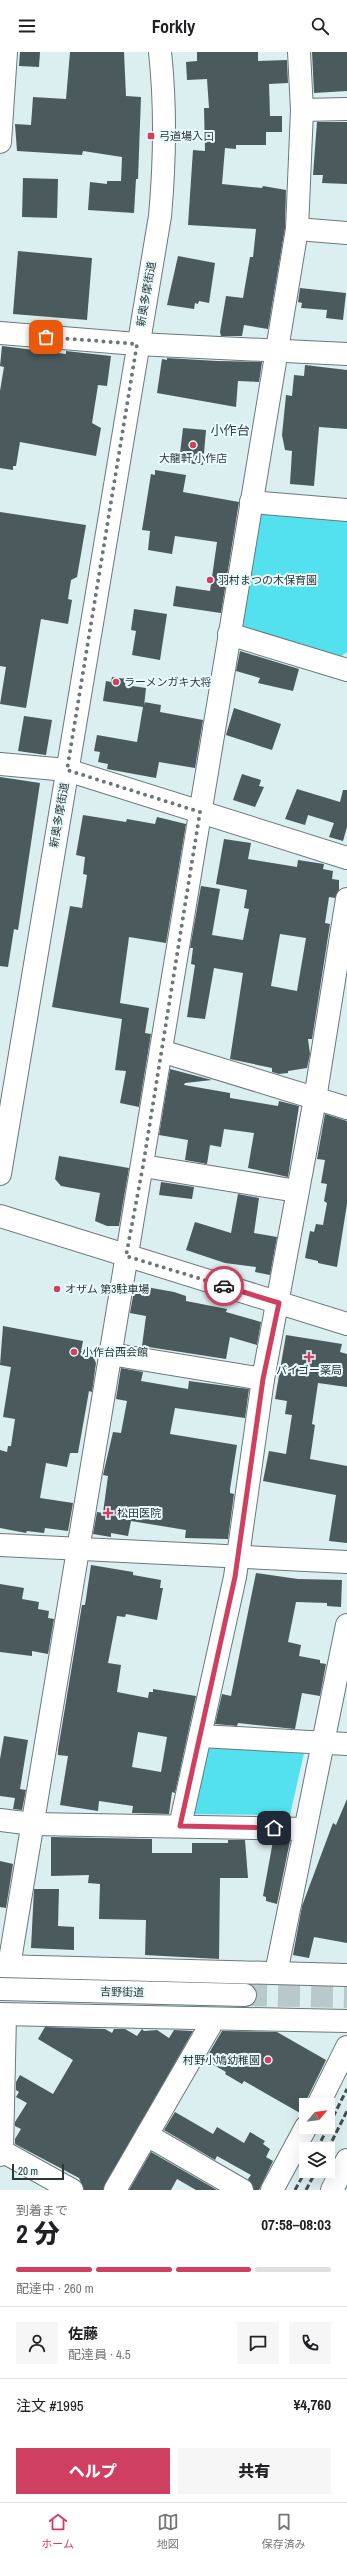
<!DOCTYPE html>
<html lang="ja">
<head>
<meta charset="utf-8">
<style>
	:root { --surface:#fff; --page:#f6f6f6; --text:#202124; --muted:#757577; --line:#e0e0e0; --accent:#cf3f60 }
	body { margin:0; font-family:"Archivo Narrow","Noto Sans JP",sans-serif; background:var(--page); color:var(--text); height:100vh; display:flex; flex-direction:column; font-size:15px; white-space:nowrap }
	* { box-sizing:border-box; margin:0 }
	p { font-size:13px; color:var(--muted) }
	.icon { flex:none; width:22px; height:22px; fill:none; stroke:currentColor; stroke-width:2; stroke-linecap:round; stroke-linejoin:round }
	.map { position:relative; height:2138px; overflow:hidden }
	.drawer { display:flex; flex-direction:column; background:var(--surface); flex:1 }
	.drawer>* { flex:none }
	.needle { width:26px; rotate:61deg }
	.tools { position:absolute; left:299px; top:2046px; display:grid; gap:8px }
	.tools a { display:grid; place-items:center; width:36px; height:36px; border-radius:0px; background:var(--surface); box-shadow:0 4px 16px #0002; font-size:20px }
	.scale { position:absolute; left:12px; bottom:10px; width:52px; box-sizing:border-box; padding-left:4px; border:2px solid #2f3636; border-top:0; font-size:11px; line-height:14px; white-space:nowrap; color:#2f3636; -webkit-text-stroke:3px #e9fbfd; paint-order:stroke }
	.pin { position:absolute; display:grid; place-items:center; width:34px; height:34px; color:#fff; margin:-17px; border-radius:8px; box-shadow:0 2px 6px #0006 }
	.courier { position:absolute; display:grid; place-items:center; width:40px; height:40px; margin:-20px; border:3px solid #cf3f60; border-radius:50%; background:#fff; color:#222; box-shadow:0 1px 5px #0007 }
	.overview em { font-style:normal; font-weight:800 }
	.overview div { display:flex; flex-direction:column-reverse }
	.overview { display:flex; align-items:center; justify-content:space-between; height:68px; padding:0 16px }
	h1 { font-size:26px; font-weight:800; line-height:30px }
	.bar { display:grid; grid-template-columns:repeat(4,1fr); gap:6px 4px; align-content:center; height:48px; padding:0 16px }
	.bar i { height:5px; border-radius:3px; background:var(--line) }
	.bar .on { background:var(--accent) }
	.bar p { grid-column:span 4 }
	.line { display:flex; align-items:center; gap:10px; padding:0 16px; border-top:1px solid var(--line) }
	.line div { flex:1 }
	.round { display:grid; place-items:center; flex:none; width:42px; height:42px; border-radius:0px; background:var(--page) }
	.cta { display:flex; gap:8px; margin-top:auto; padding:8px 16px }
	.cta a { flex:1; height:46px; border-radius:0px; background:var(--accent); color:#fff; font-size:16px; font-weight:800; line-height:46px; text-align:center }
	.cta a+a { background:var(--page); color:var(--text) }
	header { display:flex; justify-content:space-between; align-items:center; height:52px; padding:0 16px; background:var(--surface); font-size:18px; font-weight:800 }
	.tab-bar { display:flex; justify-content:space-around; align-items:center; height:56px; border-top:1px solid var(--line); background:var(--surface); font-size:11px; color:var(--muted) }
	.tab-bar a { display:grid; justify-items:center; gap:2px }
	.tab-bar .on { color:var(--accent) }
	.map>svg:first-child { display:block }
	.green { fill:#53e1f0 }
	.building { fill:#4b5a5c; fill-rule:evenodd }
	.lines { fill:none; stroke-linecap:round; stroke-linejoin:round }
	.major-tunnel { stroke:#b9c9cb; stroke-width:22; stroke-dasharray:22 11; stroke-linecap:butt }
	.minor-casing { stroke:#69797b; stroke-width:24 }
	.major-casing { stroke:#69797b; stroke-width:24 }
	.minor { stroke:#fff; stroke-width:22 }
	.major { stroke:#fff; stroke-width:22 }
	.rail { stroke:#454e4e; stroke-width:3; stroke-dasharray:6 3; stroke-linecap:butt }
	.done { stroke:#6b7677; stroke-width:4; stroke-dasharray:0 7.2 }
	.route { stroke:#cf3f60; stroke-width:5 }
	.poi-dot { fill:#cf3f60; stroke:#e9fbfd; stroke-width:1.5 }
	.labels { text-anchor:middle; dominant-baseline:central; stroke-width:4; stroke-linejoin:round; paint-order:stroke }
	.poi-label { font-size:11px; fill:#2f3636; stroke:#e9fbfd; text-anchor:start }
	.street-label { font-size:11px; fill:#2f3636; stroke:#e9fbfd }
	.quarter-label { font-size:13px; fill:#344344; stroke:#e9fbfd }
</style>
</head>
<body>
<header><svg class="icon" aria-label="menu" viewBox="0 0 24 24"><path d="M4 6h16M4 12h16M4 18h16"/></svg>Forkly<svg class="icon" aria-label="search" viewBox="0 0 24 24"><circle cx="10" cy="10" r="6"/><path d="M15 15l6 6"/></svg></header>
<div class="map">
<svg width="347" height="2138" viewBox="0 0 347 2138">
	<rect width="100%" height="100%" fill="#dbeef0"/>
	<g class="green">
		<path d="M264,459l83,6v135l-8,6 -95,-28 -6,-9 18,-106z"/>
		<path d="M204,1682l103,6 -17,75 -107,-1z"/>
	</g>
	<g class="building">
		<path d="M20,0h20l-1,15 -20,-1z"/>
		<path d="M70,0h54l2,44 15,1 -3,82h-2l-2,34 -46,-3 2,-28 17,2v-3h14l1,-24 -39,-6 -1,4 -65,-4 -2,-27 16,1 2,-28 33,2z"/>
		<path d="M197,0h61v9l29,-1 1,23 -19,1 1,32h12v16h-16v13h-30v4l-11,-1 -3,36 40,4 1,-2 23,4 -1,38 -17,101 -24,-4 -2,11h-21l-1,-4 6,-36 17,2 7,-41h3l3,-28 -68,-4 5,-75 12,1 -1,-43h5l-2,-29 -20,1 -1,-18 11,-1z"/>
		<path d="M312,0h35v39l-33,2z"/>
		<path d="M317,70h30v62l-25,-1 1,-8h-10z"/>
		<path d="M23,126l35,1 -1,39 -35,-1z"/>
		<path d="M18,199l74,7 -5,62 -74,-6z"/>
		<path d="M178,204l37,7 -6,40 -10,-2 -1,3 -3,-1 -1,6 -27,-4z"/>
		<path d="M300,236l46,5 -3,27 -17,-2 1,-8 -26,-2 1,-5 -4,-1z"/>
		<path d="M2,294l64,8v-3l45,5 -4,30 -9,-1 -6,38 9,5 -5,28 -76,-14 -4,24h-3v4l-13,-2v-77l4,-24 -4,-1z"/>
		<path d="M167,306l50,3 45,1 -3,20 -21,-1 -2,26 -79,-14 5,-34 5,1z"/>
		<path d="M305,313l42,5v59l-28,-2 -5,59 -24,-2 2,-33 -7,-1 -3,-15 4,-40 6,1 2,-21 10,1z"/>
		<path d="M183,376l23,2 -3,35 -24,-3z"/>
		<path d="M155,418l31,5 -3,17 56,10 -18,111 -48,-7 3,-20 34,5 7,-49 -42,-6 -3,18 -24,-4 2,-19 -8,-1 9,-56 4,1z"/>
		<path d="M0,460l86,13 -9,52 -6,3 -3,19 4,1 -4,24 -27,-5 -15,89 -26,-4 6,-37 -6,-1z"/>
		<path d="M134,557l33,5 -7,46 -28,-5 4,-24 -5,-1z"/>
		<path d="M240,599l59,18 -6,22 -35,-8 2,-5 -24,-7z"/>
		<path d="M112,625l14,2 -1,6 21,3 -2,18v-4l17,3 -1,7 43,8 -8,48 -36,-6 -3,16 -49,-9 1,-5 -10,-2 2,-10 -6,-1 3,-16 40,7 6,-35 -40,-6 3,-20 5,1z"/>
		<path d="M234,656l47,16 -9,26 -46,-15z"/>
		<path d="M24,664l28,4 -6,35 -28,-4z"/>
		<path d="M242,722l19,6 -2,6 5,1 -9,20 -22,-7z"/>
		<path d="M0,725l40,6 -22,147 -4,-1 -6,38 -8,-1z"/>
		<path d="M297,737l43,13 3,-12h4v37l-4,14 -14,-4 5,-14 -26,-8 -3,10 -20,-6z"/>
		<path d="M83,763l43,7 1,-3 28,5 2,-7 29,7 -20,119 -37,-6 -9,66 29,5 -4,25 6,1 -12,73 -19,-4 6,-32 -11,-1 7,-51 -70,-12 18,-101 12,2 5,-33 -4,-1 2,-17 -9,-2z"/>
		<path d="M224,787l27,4 -3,16 49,8 1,-7 26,4 -1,5 10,2 -1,8 7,1v10l-4,8 -6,-1 -4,26 5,1 -18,115h-4l2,15 -3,14 -19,3v2l-9,1 -7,-2v-4l-42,-9 13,-86 -29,-5 -9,51 -18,-2 8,-52 -4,-1 2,-16h-3l11,-62 19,3 -8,46 31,5 6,-31 -5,-1 3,-18 -31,-6zM280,882l26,4 -9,53 -26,-5z"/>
		<path d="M170,1017l42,11 -27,3 -1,2 46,8v5l48,8 1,-5 20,5 -11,71 -40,-9 6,-35 -30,-4 -3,18 -11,-2 -3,19 -22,-4 3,-20 -29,-5z"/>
		<path d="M325,1062l22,7v83l-10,63 -19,-4v-2l-13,-3 5,-27 4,1 2,-8 7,1 4,-22 -3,-2 3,-17 -6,-1 4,-23 -8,-1z"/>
		<path d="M59,1104l70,12 -10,58h-12l-12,-5 5,-28 -39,-7 -6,-7z"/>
		<path d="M161,1130l33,5 -2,12 -33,-4z"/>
		<path d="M238,1142l21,4 -5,35 23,4 -7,38 -15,-3 1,-5 -31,-4 -39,-13 9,-28 36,11z"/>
		<path d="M135,1233l39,7 12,4v5l41,8 -1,3 35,10 -4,23 -27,-8 -4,22 -84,-13 4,-30 -16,-3z"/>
		<path d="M3,1274l80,15 -2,10 10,1 5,11 -4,29 -3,-1 -11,62h-8l-3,14 -21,-4 -6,35 33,5 -5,28 -23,-3 -1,5 -17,-2 -1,2 -26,-5v-78l7,2 1,-6h3l4,-27 -12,-2 8,-50 -11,-2z"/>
		<path d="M286,1283l56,9 -2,8 7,2v33l-29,-4 -6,41 3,1 -5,34 37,7v77l-18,-2 7,-46 -73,-14 6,-30 17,3 6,-39 -7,-1 2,-13 -12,-2z"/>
		<path d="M121,1316l22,4 -2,9 47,8 1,-8 60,8 -4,29 -70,-10 -5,26 67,11 -7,44v4l4,1 -6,45 -43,-1 1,-8 -55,-9 -3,15 -17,-3v4l-18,-3 4,-22 6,1 5,-37 -5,-1 10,-43 8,1 6,-32 -11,-2z"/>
		<path d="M91,1513l42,7v3l28,5 -1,8h3l-6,32 -31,-6 -1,3 -8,-1 -9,47 13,2 -4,27 31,6 1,-6h4v-3l43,7 -21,97 -3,-1 -3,22 -37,-1 1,-7 -34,-5 -1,10 -38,-6 8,-49 -10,-1v-5l24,-145h3zM138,1680l29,5 -6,35 -29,-5z"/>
		<path d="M256,1521l42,6 44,1 -1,27 -14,-1v-3l-31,-1 -8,40 13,3 -2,11 21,4v3l6,1 -6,32 -18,-3 -7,36 -57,-6 -1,3 -22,-2 7,-30 9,2z"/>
		<path d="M0,1532l24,4 -2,11 17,3 -1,7 11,2 -1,7 6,1 -6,35 -16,-3v5l-32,-4z"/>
		<path d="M4,1684l24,4 -8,49 6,1 -4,20 -9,-1 2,-11 -15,-2v-37z"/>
		<path d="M347,1747v144l-33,-6 -5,21 -16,-3 9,-49 31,-83 3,2z"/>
		<path d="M51,1785l101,2v14h40v-10h36v-3h17l3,38h-28l-1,81 -74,-4 1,-35 -47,-1 1,-35 -12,-1 1,-8 -38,1z"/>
		<path d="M273,1789h17l-13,63 -11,-3v-4l-3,-1z"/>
		<path d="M0,1809l13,3 -7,44 -6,-1z"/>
		<path d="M34,1837h25l-1,37 16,1v23l-43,-2z"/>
		<path d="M45,1975l60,2 7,4 2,-4h11l12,7 5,-7 2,2 13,-1 12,8 5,-8 19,1 -90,159h-19l-5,-12 -64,-34v-5l6,-10 -6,-3v-4l12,-19 -11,-6 3,-5 -3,-2v-8l4,-7 33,19 20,-34 -35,-21z"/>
		<path d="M222,1979l55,1 49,28 -26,53 -56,-32 -2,3 -17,-10 1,-2 -21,-12z"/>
		<path d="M175,2060l38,22 4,-7 27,16 6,-11 15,9 -2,3 7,5 -4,8 7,4 -14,29h-5l-6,-11 3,-4 -34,-19 -2,4 -51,-30z"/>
		<path d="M151,2100l66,38h-21l-19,-11 -6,11h-42z"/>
	</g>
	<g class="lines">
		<path class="major-tunnel" d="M245,1943l102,2"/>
		<defs>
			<g id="minor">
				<path d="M302,58l45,-1"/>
				<path d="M0,90l6,-90"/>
				<path d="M297,177l50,4"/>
				<path d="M0,281l137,11 210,10"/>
				<path d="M251,450l96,8"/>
				<path d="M229,582l118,36"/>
				<path d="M0,712l67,6 280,88"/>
				<path d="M161,999l186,57"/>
				<path d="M143,1114l154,25"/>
				<path d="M0,1164l347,108"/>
				<path d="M110,1302l153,25"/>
				<path d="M0,1493l347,17"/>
				<path d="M200,1684l147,8"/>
				<path d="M0,1768l33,4 272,5"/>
				<path d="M180,1774l55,-249 28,-198 52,-280 32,-200"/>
				<path d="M0,1914l347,9"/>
				<path d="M9,1914l288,-1737 5,-119 -3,-58"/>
				<path d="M276,1921l71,-348"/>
				<path d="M0,1962l347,7"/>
				<path d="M318,2053l29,-58"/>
				<path d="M147,2083l95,55"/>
				<path d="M0,2098l72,40"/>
				<path d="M0,2103l2,-5 3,-135"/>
				<path d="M115,2138l99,-171"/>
				<path d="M272,2138l34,-63"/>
				<path d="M332,2138l15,-30"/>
			</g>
			<g id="major">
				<path d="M0,1122l160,-958c5,-56 6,-109 0,-164"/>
				<path d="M0,1937l245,6"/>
			</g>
		</defs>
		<use href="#minor" class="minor-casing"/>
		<use href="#major" class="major-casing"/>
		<use href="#minor" class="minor"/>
		<use href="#major" class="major"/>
		<g class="rail">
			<path d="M317,2097l30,-60"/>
			<path d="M328,2097l19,-38"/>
			<path d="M295,2138l11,-20"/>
			<path d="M306,2138l10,-19"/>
		</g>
	</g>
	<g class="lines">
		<path class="done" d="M46,285l91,7 -70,426 133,42 -57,354 -17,90 98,30"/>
		<path class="route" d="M224,1234l55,17 -16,76 -28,198 -55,249 94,2"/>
	</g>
	<g class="poi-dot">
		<rect x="147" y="80" width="8" height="8" rx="2"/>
		<circle cx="193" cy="393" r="4"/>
		<circle cx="210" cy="528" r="4"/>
		<circle cx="116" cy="630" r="4"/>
		<circle cx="57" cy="1237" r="4"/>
		<circle cx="74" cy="1300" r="4"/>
		<path d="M307 1299h4v4h4v4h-4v4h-4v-4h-4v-4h4z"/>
		<path d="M106 1455h4v4h4v4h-4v4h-4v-4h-4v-4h4z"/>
		<circle cx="268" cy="2008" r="4"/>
	</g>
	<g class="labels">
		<g class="poi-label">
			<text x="159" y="84">弓道場入口</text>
			<text x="193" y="406" text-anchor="middle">大龍軒 小作店</text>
			<text x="218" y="528">羽村まつの木保育園</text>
			<text x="124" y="630">ラーメンガキ大将</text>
			<text x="65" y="1237">オザム 第3駐車場</text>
			<text x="82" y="1300">小作台西会館</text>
			<text x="309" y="1318" text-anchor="middle">バイゴー薬局</text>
			<text x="117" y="1461">松田医院</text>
			<text x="260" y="2008" text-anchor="end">村野小鳩幼稚園</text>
		</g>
		<g class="street-label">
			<text transform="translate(146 242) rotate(-80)">新奥多摩街道</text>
			<text transform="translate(59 763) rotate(-80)">新奥多摩街道</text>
			<text transform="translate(122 1940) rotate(1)">吉野街道</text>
		</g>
		<g class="quarter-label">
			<text x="230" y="378">小作台</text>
		</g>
	</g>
</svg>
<div class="tools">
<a><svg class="needle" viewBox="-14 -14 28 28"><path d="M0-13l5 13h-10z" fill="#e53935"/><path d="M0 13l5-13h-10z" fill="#757577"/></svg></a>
<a><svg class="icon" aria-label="layers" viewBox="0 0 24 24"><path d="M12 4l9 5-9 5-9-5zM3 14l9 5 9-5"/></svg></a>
</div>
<div class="scale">20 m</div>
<div class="pin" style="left:46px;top:285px;background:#ea580c"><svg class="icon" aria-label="bag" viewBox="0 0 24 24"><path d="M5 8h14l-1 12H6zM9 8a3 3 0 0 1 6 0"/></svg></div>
<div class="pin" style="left:274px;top:1776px;background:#1f2937"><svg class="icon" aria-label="home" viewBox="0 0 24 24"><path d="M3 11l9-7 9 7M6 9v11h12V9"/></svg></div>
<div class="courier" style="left:224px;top:1234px"><svg class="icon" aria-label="car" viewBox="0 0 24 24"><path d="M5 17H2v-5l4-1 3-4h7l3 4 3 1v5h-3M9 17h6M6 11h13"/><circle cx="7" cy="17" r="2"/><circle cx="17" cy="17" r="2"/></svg></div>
</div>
<section class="drawer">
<div class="overview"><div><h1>2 分</h1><p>到着まで</p></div><em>07:58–08:03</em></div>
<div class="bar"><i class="on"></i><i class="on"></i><i class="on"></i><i></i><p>配達中 · 260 m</p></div>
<div class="line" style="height:72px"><a class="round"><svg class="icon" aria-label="person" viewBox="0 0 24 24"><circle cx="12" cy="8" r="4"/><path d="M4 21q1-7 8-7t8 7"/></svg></a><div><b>佐藤</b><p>配達員 · 4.5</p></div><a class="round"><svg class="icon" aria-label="chat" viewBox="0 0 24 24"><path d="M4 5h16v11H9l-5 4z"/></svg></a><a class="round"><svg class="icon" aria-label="phone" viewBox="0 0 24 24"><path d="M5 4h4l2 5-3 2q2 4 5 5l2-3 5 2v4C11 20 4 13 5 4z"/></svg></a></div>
<div class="line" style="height:52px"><div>注文 #1995</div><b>¥4,760</b></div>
<div class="cta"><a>ヘルプ</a><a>共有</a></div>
</section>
<nav class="tab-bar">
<a class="on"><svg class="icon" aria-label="home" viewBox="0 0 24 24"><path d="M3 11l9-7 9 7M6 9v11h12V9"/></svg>ホーム</a>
<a><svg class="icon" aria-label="map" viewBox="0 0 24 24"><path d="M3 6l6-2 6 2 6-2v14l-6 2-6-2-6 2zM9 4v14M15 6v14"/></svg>地図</a>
<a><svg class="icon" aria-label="saved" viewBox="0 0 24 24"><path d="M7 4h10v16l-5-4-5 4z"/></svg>保存済み</a>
</nav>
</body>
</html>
